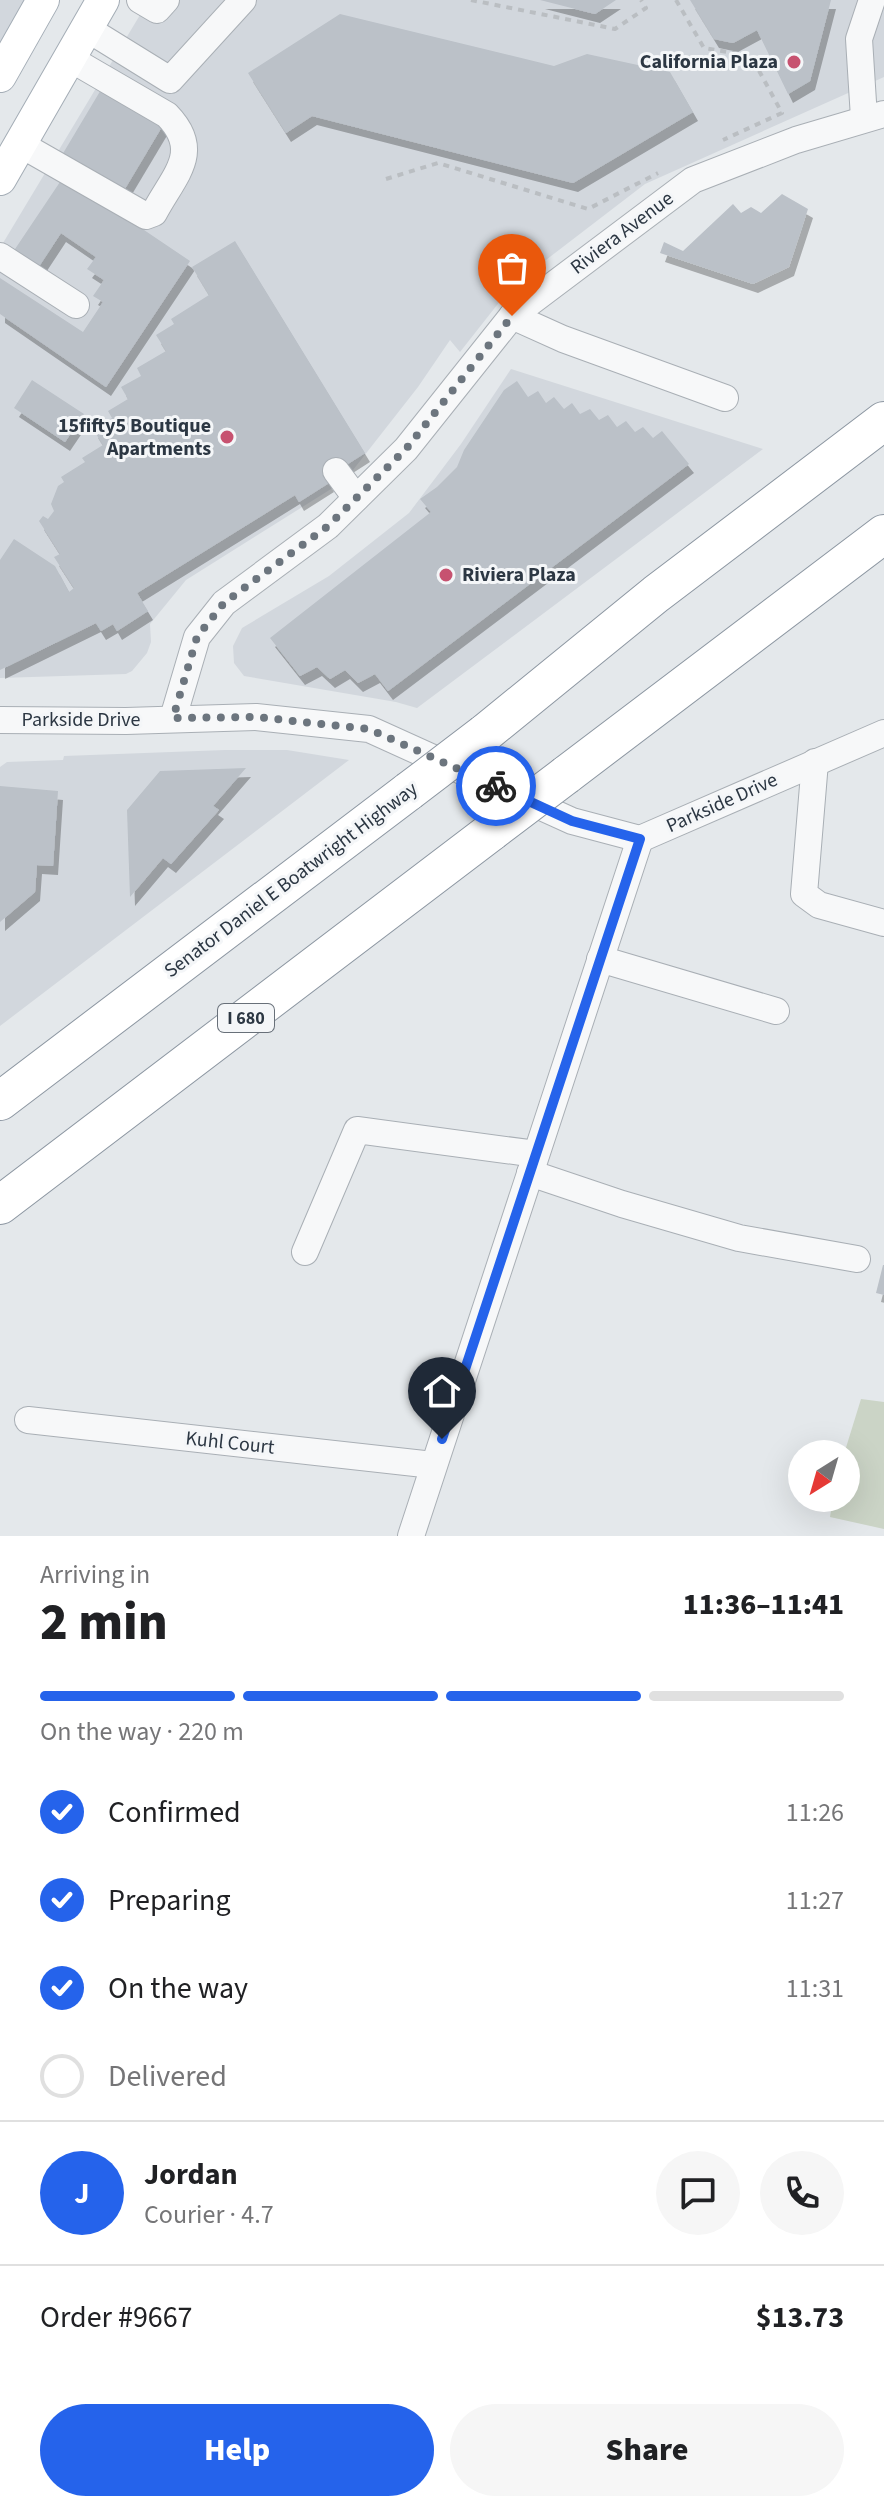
<!DOCTYPE html>
<html lang="en">
<head>
<meta charset="utf-8">
<style>
	:root { --surface:#fff; --page:#f6f6f6; --text:#202124; --muted:#757577; --line:#e0e0e0; --accent:#2563eb }
	body { margin:0; font-family:"Source Sans 3",sans-serif; background:var(--page); color:var(--text); height:100vh; display:flex; flex-direction:column; font-size:30px; white-space:nowrap }
	* { box-sizing:border-box; margin:0 }
	p { font-size:26px; color:var(--muted) }
	.icon { flex:none; width:44px; height:44px; fill:none; stroke:currentColor; stroke-width:2; stroke-linecap:round; stroke-linejoin:round }
	.map { position:relative; height:1536px; overflow:hidden }
	.side { display:flex; flex-direction:column; background:var(--surface); flex:1 }
	.side>* { flex:none }
	.needle { width:52px; rotate:217deg }
	.fabs { position:absolute; left:788px; top:1440px; display:grid; gap:16px }
	.fabs a { display:grid; place-items:center; width:72px; height:72px; border-radius:50%; background:var(--surface); box-shadow:0 8px 32px #0002; font-size:40px }
	.pin { position:absolute; display:grid; place-items:center; width:68px; height:68px; color:#fff; margin:-82px -34px; border-radius:50% 50% 50% 0; rotate:-45deg; box-shadow:0 0 8px #0007 }
	.pin .icon { rotate:45deg }
	.courier { position:absolute; display:grid; place-items:center; width:80px; height:80px; margin:-40px; border:6px solid #2563eb; border-radius:50%; background:#fff; color:#222; box-shadow:0 2px 10px #0007 }
	.summary em { font-style:normal; font-weight:800 }
	.summary div { display:flex; flex-direction:column-reverse }
	.summary { display:flex; align-items:center; justify-content:space-between; height:136px; padding:0 40px }
	h1 { font-size:52px; font-weight:800; line-height:60px }
	.bar { display:grid; grid-template-columns:repeat(4,1fr); gap:12px 8px; align-content:center; height:96px; padding:0 40px }
	.bar i { height:10px; border-radius:6px; background:var(--line) }
	.bar .on { background:var(--accent) }
	.bar p { grid-column:span 4 }
	.line { display:flex; align-items:center; gap:20px; padding:0 40px; border-top:2px solid var(--line) }
	.line div { flex:1 }
	.round { display:grid; place-items:center; flex:none; width:84px; height:84px; border-radius:42px; background:var(--page) }
	ol { padding:0 40px; list-style:none }
	li { display:flex; align-items:center; gap:24px; height:88px }
	li p { margin-inline-start:auto }
	li .icon { padding:8px; border-radius:50%; background:var(--accent); color:#fff; stroke-width:4 }
	li:last-child { color:var(--muted) }
	li i { width:44px; height:44px; border:4px solid var(--line); border-radius:50% }
	.cta { display:flex; gap:16px; margin-top:auto; padding:16px 40px }
	.cta a { flex:1; height:92px; border-radius:48px; background:var(--accent); color:#fff; font-size:32px; font-weight:800; line-height:92px; text-align:center }
	.cta a+a { background:var(--page); color:var(--text) }
	.map>svg:first-child { display:block }
	.built { fill:#d2d7dd }
	.grass { fill:#cbd4c6 }
	.building { fill:#bbc1c8; filter:url(#shadow) }
	.lines { fill:none; stroke-linecap:round; stroke-linejoin:round }
	.minor-casing { stroke:#a9afb5; stroke-width:28 }
	.major-casing { stroke:#a4adb6; stroke-width:34 }
	.highway-casing { stroke:#8c96a1; stroke-width:40 }
	.path { stroke:#babec2; stroke-width:4; stroke-dasharray:6 6; stroke-linecap:butt }
	.minor { stroke:#f7f8f9; stroke-width:26 }
	.major { stroke:#fff; stroke-width:32 }
	.highway { stroke:#fff; stroke-width:38 }
	.highway-bridge-casing { stroke:#8c96a1; stroke-width:40; stroke-linecap:butt }
	.highway-bridge { stroke:#fff; stroke-width:38 }
	.done { stroke:#6c757e; stroke-width:8; stroke-dasharray:0 14.4 }
	.route { stroke:#2563eb; stroke-width:10 }
	.poi-dot { fill:#c75270; stroke:#f4f6f8; stroke-width:3 }
	.labels { text-anchor:middle; dominant-baseline:central; stroke-width:6; stroke-linejoin:round; paint-order:stroke }
	.shield { fill:#f4f6f8; stroke:#687079; stroke-width:2 }
	.shield-label { font-size:18px; font-weight:bold; fill:#2c3743 }
	.poi-label { font-size:20px; font-weight:bold; fill:#2c3743; stroke:#f4f6f8; text-anchor:end }
	.street-label { font-size:20px; fill:#2c3743; stroke:#f4f6f8 }
</style>
</head>
<body>
<div class="map">
<svg width="884" height="1536" viewBox="0 0 884 1536">
	<defs>
		<filter id="shadow"><feDropShadow dx="5" dy="9" stdDeviation="0" flood-color="#0004"/></filter>
	</defs>
	<rect width="100%" height="100%" fill="#e4e8eb"/>
	<g class="built">
		<path d="M0,0h43l-43,76z"/>
		<path d="M149,0h735v77l-239,107 -133,102 -52,66 -10,-12 -32,47 -65,83 -22,19 -145,91 -36,44 1,18 -4,11 -15,18 -6,3 -126,4v-430z"/>
		<path d="M511,369l252,80 -346,259 -21,-6 -152,-26 -10,-13 -1,-17 9,-18 87,-52 80,-63 52,-69z"/>
		<path d="M225,750h62l62,10 -349,266v-259l7,-5 56,-2 1,-4z"/>
	</g>
	<path class="grass" d="M861,1399l23,3v127l-54,-12 3,-19h13l-2,-44z"/>
	<g class="building">
		<path d="M540,0h76l-21,14z"/>
		<path d="M690,0h141l-21,81 -22,13 -31,-64 -24,13 -19,-4z"/>
		<path d="M340,14l214,52 33,-12 83,18 23,40 -120,71 -261,-67 -26,17 -38,-60z"/>
		<path d="M105,83l61,37 -43,72 -61,-37z"/>
		<path d="M64,176l126,85 -84,126 -106,-73v-36l83,54 20,-30 -10,-6 11,-16 -17,-11 9,-12 -35,-24 -25,38 -25,-16z"/>
		<path d="M782,194l26,15 -19,58 -36,17 -93,-31 4,-11 19,9 50,-47 8,9 10,-6 10,6z"/>
		<path d="M235,241l130,212 -39,25 3,5 -30,19 -4,-7 -158,98 11,18 -31,20 -4,-7 -12,7 -5,-8 -96,47v-110l14,-21 41,27 14,26 5,-4 -20,-31 6,-3 -21,-33 4,-5 5,3 6,-8 -3,-7 7,-18 6,-4 -3,-5 24,-15 -3,-4 21,-13 -10,-16 19,-11 -4,-7 20,-12 -7,-12 20,-11 -4,-8 29,-17 -10,-16 18,-11 -3,-5 38,-24 -17,-28z"/>
		<path d="M32,380l52,34 -19,28 -51,-34z"/>
		<path d="M517,381l11,16 10,-6 8,12 8,-6 10,12 8,-6 8,11 10,-5 9,11 9,-5 9,12 9,-6 9,11 8,-5 10,11 9,-7 27,33 -301,227 -13,-17 -17,9 -13,-13 -15,9 -13,-12 -17,9 -30,-38 161,-126 -11,-13 17,-12 20,-20 7,-17 40,-60z"/>
		<path d="M246,768l-33,38 6,4 -48,54 -8,-6 -33,39 -3,-87 33,-39z"/>
		<path d="M0,786l58,5 -5,75 -16,-1 -2,27 -35,30z"/>
		<path d="M883,1265h1v30l-8,-2z"/>
	</g>
	<g class="lines">
		<defs>
			<g id="minor">
				<path d="M140,0l17,10 9,-10"/>
				<path d="M86,28l84,52 73,-80"/>
				<path d="M864,118l-5,-79 13,-39"/>
				<path d="M20,144l126,72 8,-3c20,-38 49,-61 13,-98l-98,-57"/>
				<path d="M0,256l76,49"/>
				<path d="M512,316l51,23 162,59"/>
				<path d="M336,471l20,27"/>
				<path d="M173,718l24,-81 27,-34 104,-77 78,-77 106,-133 181,-136 103,-40 88,-26"/>
				<path d="M0,720l126,1 130,-4 113,12 203,92 68,18 244,-106"/>
				<path d="M815,762l-11,132 15,11 65,18"/>
				<path d="M600,959l176,52"/>
				<path d="M530,1173l92,31 117,34 118,21"/>
				<path d="M305,1252l52,-122 179,24"/>
				<path d="M28,1420l405,45"/>
				<path d="M411,1536l229,-697"/>
			</g>
			<g id="major">
				<path d="M0,76l43,-76"/>
				<path d="M0,179l103,-179"/>
			</g>
			<g id="highway">
				<path d="M484,734l172,-140 228,-173"/>
				<path d="M566,775l318,-241"/>
				<path d="M0,1101l409,-310"/>
				<path d="M0,1205l492,-374"/>
			</g>
		</defs>
		<use href="#minor" class="minor-casing"/>
		<use href="#major" class="major-casing"/>
		<use href="#highway" class="highway-casing"/>
		<g class="path">
			<path d="M471,0l144,29 31,-21 -5,-8"/>
			<path d="M676,0l28,48 47,8 31,57 -59,27"/>
			<path d="M386,179l52,-16 150,46 70,-36"/>
		</g>
		<use href="#minor" class="minor"/>
		<use href="#major" class="major"/>
		<use href="#highway" class="highway"/>
		<defs>
			<g id="highway-bridge">
				<path d="M409,791l75,-57"/>
				<path d="M492,831l74,-56"/>
			</g>
		</defs>
		<use href="#highway-bridge" class="highway-bridge-casing"/>
		<use href="#highway-bridge" class="highway-bridge"/>
	</g>
	<g class="lines">
		<path class="done" d="M496,786l-127,-57 -113,-12 -83,1 24,-81 27,-34 104,-77 78,-77 106,-133"/>
		<path class="route" d="M442,1439l198,-600 -68,-18 -76,-35"/>
	</g>
	<g class="poi-dot">
		<circle cx="794" cy="62" r="8"/>
		<circle cx="227" cy="437" r="8"/>
		<circle cx="446" cy="575" r="8"/>
	</g>
	<g class="labels">
		<rect class="shield" x="218" y="1004" width="56" height="28" rx="6"/>
		<g class="shield-label">
			<text x="246" y="1018">I 680</text>
		</g>
		<g class="poi-label">
			<text x="778" y="62">California Plaza</text>
			<text x="211" y="426">15fifty5 Boutique<tspan x="211" dy="23">Apartments</tspan></text>
			<text x="462" y="575" text-anchor="start">Riviera Plaza</text>
		</g>
		<g class="street-label">
			<text transform="translate(622 233) rotate(-37)">Riviera Avenue</text>
			<text x="81" y="720">Parkside Drive</text>
			<text transform="translate(722 803) rotate(-24)">Parkside Drive</text>
			<text transform="translate(291 880) rotate(-37)">Senator Daniel E Boatwright Highway</text>
			<text transform="translate(230 1443) rotate(6)">Kuhl Court</text>
		</g>
	</g>
</svg>
<div class="fabs">
<a><svg class="needle" viewBox="-14 -14 28 28"><path d="M0-13l5 13h-10z" fill="#e53935"/><path d="M0 13l5-13h-10z" fill="#757577"/></svg></a>
</div>
<div class="pin" style="left:512px;top:316px;background:#ea580c"><svg class="icon" aria-label="bag" viewBox="0 0 24 24"><path d="M5 8h14l-1 12H6zM9 8a3 3 0 0 1 6 0"/></svg></div>
<div class="pin" style="left:442px;top:1439px;background:#1f2937"><svg class="icon" aria-label="home" viewBox="0 0 24 24"><path d="M3 11l9-7 9 7M6 9v11h12V9"/></svg></div>
<div class="courier" style="left:496px;top:786px"><svg class="icon" aria-label="bike" viewBox="0 0 24 24"><circle cx="6" cy="16" r="4"/><circle cx="18" cy="16" r="4"/><path d="M6 16l4-8h5l3 8M10 8l3 8H6M13 5h3"/></svg></div>
</div>
<section class="side">
<div class="summary"><div><h1>2 min</h1><p>Arriving in</p></div><em>11:36–11:41</em></div>
<div class="bar"><i class="on"></i><i class="on"></i><i class="on"></i><i></i><p>On the way · 220 m</p></div>
<ol>
<li><svg class="icon" aria-label="check" viewBox="0 0 24 24"><path d="M5 12l5 5 9-10"/></svg>Confirmed<p>11:26</p></li>
<li><svg class="icon" aria-label="check" viewBox="0 0 24 24"><path d="M5 12l5 5 9-10"/></svg>Preparing<p>11:27</p></li>
<li><svg class="icon" aria-label="check" viewBox="0 0 24 24"><path d="M5 12l5 5 9-10"/></svg>On the way<p>11:31</p></li>
<li><i></i>Delivered</li>
</ol>
<div class="line" style="height:144px"><b class="round" style="background:var(--accent);color:#fff">J</b><div><b>Jordan</b><p>Courier · 4.7</p></div><a class="round"><svg class="icon" aria-label="chat" viewBox="0 0 24 24"><path d="M4 5h16v11H9l-5 4z"/></svg></a><a class="round"><svg class="icon" aria-label="phone" viewBox="0 0 24 24"><path d="M5 4h4l2 5-3 2q2 4 5 5l2-3 5 2v4C11 20 4 13 5 4z"/></svg></a></div>
<div class="line" style="height:104px"><div>Order #9667</div><b>$13.73</b></div>
<div class="cta"><a>Help</a><a>Share</a></div>
</section>
</body>
</html>
